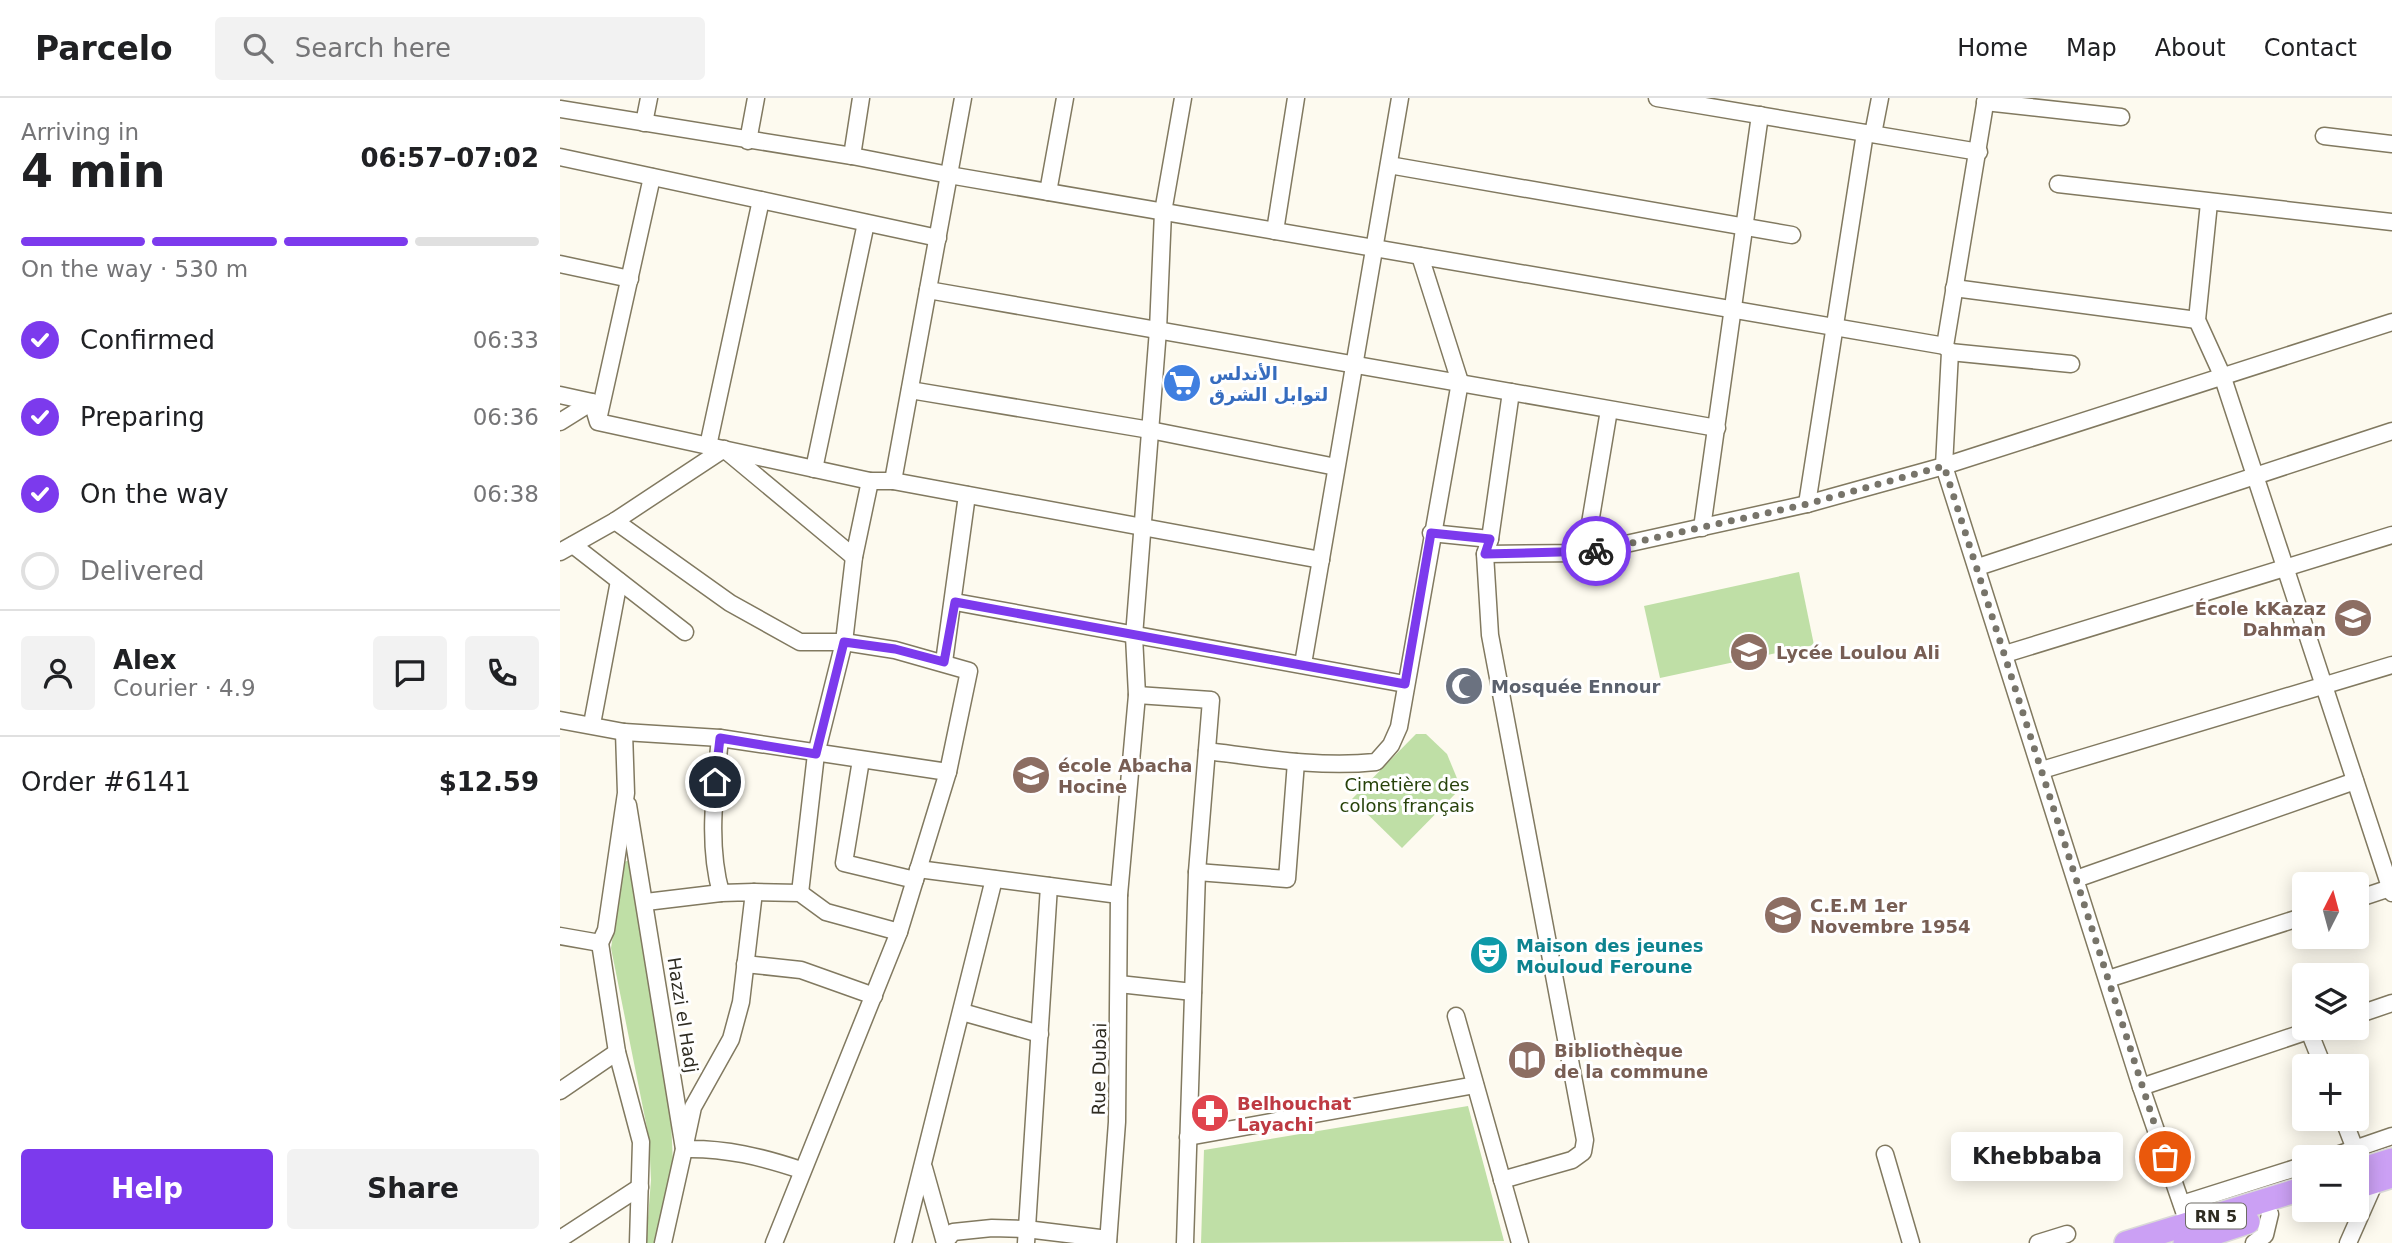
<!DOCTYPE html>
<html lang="en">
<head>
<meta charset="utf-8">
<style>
	:root { --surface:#fff; --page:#f2f2f2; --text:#202124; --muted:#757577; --line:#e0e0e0; --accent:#7c3aed }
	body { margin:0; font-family:"DejaVu Sans","Noto Naskh Arabic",sans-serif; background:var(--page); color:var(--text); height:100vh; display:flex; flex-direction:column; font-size:26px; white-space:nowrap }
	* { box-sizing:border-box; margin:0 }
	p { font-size:23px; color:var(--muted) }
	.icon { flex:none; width:38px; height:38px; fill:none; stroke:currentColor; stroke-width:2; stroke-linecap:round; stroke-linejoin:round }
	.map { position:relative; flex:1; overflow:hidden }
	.drawer { display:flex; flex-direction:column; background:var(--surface); width:560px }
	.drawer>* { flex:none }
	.needle { width:46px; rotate:6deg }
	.buttons { position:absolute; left:1732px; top:774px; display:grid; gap:14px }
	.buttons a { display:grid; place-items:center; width:77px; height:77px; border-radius:7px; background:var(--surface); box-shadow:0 4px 18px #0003; font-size:35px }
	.pin { position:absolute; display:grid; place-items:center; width:60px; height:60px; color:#fff; margin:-30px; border:4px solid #fff; border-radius:50%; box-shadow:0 2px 7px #0007 }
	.courier { position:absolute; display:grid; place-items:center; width:70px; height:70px; margin:-35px; border:5px solid #7c3aed; border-radius:50%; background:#fff; color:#222; box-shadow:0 2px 9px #0007 }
	.bubble { position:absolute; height:49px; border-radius:7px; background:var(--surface); box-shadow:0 4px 18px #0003; font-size:23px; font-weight:800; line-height:49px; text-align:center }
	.head em { font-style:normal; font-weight:800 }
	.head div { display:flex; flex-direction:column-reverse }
	.head { display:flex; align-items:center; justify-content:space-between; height:119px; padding:0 21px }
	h1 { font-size:46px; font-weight:800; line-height:52px }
	.bar { display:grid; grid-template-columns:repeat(4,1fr); gap:10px 7px; align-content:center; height:84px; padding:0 21px }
	.bar i { height:9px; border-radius:5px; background:var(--line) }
	.bar .active { background:var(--accent) }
	.bar p { grid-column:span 4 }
	.line { display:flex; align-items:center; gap:18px; padding:0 21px; border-top:2px solid var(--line) }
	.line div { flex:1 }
	.round { display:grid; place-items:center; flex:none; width:74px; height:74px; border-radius:7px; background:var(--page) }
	ol { padding:0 21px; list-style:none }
	li { display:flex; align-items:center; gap:21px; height:77px }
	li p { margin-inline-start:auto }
	li .icon { padding:7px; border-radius:50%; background:var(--accent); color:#fff; stroke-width:4 }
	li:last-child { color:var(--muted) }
	li i { width:38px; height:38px; border:4px solid var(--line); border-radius:50% }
	.primary-button { display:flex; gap:14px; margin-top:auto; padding:14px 21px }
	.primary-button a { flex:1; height:80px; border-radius:7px; background:var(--accent); color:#fff; font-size:28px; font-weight:800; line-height:80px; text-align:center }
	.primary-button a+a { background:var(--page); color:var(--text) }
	header { display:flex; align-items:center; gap:42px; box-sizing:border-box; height:98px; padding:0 35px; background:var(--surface); border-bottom:2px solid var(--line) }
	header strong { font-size:33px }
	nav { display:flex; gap:38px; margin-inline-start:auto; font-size:24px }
	.search { width:490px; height:63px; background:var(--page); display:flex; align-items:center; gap:18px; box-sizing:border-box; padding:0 24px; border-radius:7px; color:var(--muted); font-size:26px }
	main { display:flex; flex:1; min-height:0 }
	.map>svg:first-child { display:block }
	.green { fill:#bfdfa6 }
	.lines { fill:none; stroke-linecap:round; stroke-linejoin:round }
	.minor-casing { stroke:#817960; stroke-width:19 }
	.highway-casing { stroke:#dad9d7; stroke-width:26 }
	.minor { stroke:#fff; stroke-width:16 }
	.highway { stroke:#cba0f4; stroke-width:23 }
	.done { stroke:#77746a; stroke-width:7; stroke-dasharray:0 12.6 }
	.route { stroke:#7c3aed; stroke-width:9 }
	.labels { text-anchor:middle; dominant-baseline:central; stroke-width:6; stroke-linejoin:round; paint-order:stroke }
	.shield { fill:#fff; stroke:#6d6b64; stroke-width:2 }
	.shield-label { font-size:16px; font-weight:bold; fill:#2f2c22 }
	.shop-label { font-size:18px; font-weight:bold; fill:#366cbe; stroke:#fff; text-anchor:start }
	.education-label { font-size:18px; font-weight:bold; fill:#785e54; stroke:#fff; text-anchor:start }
	.worship-label { font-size:18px; font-weight:bold; fill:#5b616d; stroke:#fff; text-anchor:start }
	.park-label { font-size:18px; fill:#27420a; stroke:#fff }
	.culture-label { font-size:18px; font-weight:bold; fill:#0d838f; stroke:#fff; text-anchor:start }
	.street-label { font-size:18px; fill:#2f2c22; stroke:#fff }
	.health-label { font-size:18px; font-weight:bold; fill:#be3a42; stroke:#fff; text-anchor:start }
</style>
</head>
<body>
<header>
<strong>Parcelo</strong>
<div class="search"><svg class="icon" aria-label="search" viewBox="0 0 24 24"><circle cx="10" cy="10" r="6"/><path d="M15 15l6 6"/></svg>Search here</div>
<nav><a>Home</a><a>Map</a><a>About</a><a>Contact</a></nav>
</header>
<main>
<section class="drawer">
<div class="head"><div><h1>4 min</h1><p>Arriving in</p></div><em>06:57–07:02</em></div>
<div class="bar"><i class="active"></i><i class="active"></i><i class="active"></i><i></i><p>On the way · 530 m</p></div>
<ol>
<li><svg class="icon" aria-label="check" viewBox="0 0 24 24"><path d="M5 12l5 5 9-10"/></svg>Confirmed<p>06:33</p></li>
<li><svg class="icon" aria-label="check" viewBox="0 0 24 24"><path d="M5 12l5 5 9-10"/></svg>Preparing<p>06:36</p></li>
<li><svg class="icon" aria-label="check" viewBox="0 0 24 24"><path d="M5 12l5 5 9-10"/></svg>On the way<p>06:38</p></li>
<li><i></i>Delivered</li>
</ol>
<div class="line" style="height:126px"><a class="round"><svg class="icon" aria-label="person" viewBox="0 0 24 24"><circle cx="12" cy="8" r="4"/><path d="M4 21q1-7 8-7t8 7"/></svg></a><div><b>Alex</b><p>Courier · 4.9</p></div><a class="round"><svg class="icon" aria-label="chat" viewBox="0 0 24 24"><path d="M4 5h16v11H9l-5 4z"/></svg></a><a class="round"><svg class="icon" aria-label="phone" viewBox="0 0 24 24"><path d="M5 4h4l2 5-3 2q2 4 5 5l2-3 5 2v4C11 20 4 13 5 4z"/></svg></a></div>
<div class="line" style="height:91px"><div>Order #6141</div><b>$12.59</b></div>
<div class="primary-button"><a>Help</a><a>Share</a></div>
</section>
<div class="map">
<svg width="1832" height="1145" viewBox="0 0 1832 1145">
	<rect width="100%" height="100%" fill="#fdfaef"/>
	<g class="green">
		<path d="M1239,474l15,73 -154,33 -16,-72z"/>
		<path d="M856,636h10l21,20 14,34 -59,60 -50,-49z"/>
		<path d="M70,762l40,240 4,84 -9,59h-19l5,-63 -2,-42 -38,-190 13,-86z"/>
		<path d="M908,1008l36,135 -303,2 3,-93z"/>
	</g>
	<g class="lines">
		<defs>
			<g id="minor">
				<path d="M1097,0l322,54"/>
				<path d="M1426,0l-41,248 5,6 -6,114 197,621 47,136 -1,11"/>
				<path d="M1425,4l136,15"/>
				<path d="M0,11l292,47 97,19 996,171"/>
				<path d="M84,25l5,-25"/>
				<path d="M1313,36l7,-36"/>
				<path d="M1764,38l68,8"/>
				<path d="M188,43l8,-43"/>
				<path d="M292,58l9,-58"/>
				<path d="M0,59l378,81"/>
				<path d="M829,67l403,70"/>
				<path d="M1498,86l334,38"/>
				<path d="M488,94l17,-94"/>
				<path d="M1649,105l-12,117 25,55 170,518"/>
				<path d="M715,133l21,-133"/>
				<path d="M0,166l70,15"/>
				<path d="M1394,190l243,32"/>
				<path d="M368,192l789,138"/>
				<path d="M1390,254l121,12"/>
				<path d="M350,292l240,40 186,37"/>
				<path d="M0,297l32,7 6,20 272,59h23l428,79"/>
				<path d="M38,322l54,-243"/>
				<path d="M0,324l32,-20"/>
				<path d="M148,348l53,-246"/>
				<path d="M254,371l52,-246"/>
				<path d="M333,383l70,-383"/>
				<path d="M1247,406l58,-371"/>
				<path d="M55,423l115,82 70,39h44l51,8 74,21 -21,101 -49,160 -125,311"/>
				<path d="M1142,430l58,-413"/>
				<path d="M871,435l59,6 -5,15 5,81 95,505 -2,12 -11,8 -70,20"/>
				<path d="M930,441l21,-147"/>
				<path d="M13,447l112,87"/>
				<path d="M0,454l55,-31 109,-72 130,108"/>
				<path d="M1025,455l24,-143"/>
				<path d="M925,456l100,-1 222,-49 137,-38 448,-144"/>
				<path d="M1418,469l414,-136"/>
				<path d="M395,504l450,82"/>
				<path d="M1445,556l387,-119"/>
				<path d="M384,564l23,-167"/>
				<path d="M743,566l97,-566"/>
				<path d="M577,597l74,5 -14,172 -12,371"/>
				<path d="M0,622l64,12 96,6 228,34"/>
				<path d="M32,626l27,-143"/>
				<path d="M64,634l2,61 -20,137 -6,13 17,109 24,90 -3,101"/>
				<path d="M160,640c-5,52 -13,105 1,155l33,-1 -13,110 -10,37 -38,68 -9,42c42,-1 78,8 117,21"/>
				<path d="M647,653c56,7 112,17 169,11l15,-17 8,-18 61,-345 -40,-126"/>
				<path d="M301,662l-17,103 71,17"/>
				<path d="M1482,672l350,-105"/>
				<path d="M68,707l56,344 -21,94"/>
				<path d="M358,771l201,26"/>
				<path d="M637,774l90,7 9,-117"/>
				<path d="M1516,781l279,-98"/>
				<path d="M194,794l46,1 26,19 73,20"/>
				<path d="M240,795l16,-139 28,-112 10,-85 16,-76"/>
				<path d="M1797,801l33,-11"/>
				<path d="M86,804l75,-9"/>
				<path d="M0,838l40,7"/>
				<path d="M185,866l56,6 73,26"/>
				<path d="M1548,881l197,-63"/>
				<path d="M559,886l74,8"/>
				<path d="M402,914l78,22"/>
				<path d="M1797,917l35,-12"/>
				<path d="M896,918l64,227"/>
				<path d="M1749,933l14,35"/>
				<path d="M1581,989l179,-60"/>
				<path d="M0,993l57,-39"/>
				<path d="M1783,1020l12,31"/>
				<path d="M628,1039l287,-52"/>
				<path d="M1325,1056l26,89"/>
				<path d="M1771,1059l61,-21"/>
				<path d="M364,1070l21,75"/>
				<path d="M1622,1106l123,-39"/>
				<path d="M0,1141l80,-52"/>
				<path d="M385,1144l8,-10 39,-4 34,1 82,10"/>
				<path d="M343,1145l91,-364"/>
				<path d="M466,1145l23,-357"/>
				<path d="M548,1145l9,-121 2,-227 18,-200 -3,-59 24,-306 5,-118 20,-114"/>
				<path d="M1478,1145l29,-9"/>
				<path d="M1694,1145l11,-8 5,-21"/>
				<path d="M1788,1145l27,-61"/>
			</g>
			<g id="highway">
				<path d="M1797,1073l35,-11"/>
				<path d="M1797,1089l35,-11"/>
				<path d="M1566,1145l179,-55"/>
				<path d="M1625,1145l63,-21"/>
			</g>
		</defs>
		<use href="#minor" class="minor-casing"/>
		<use href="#highway" class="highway-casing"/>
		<use href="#minor" class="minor"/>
		<use href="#highway" class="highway"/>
	</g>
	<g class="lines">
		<path class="done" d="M1036,453l211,-47 137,-38 221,691"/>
		<path class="route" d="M155,684l5,-44 96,16 28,-112 51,7 49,13 11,-60 450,82 26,-151 59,6 -5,15 111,-3"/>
	</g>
	<defs>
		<symbol id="supermarket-disc" viewBox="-11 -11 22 22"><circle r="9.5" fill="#3f7fe0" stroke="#fff"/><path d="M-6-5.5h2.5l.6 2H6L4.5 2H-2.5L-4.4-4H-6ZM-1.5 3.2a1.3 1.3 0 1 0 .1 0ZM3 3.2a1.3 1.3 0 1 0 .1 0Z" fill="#fff"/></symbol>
		<symbol id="school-disc" viewBox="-11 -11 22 22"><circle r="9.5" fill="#8d6e63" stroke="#fff"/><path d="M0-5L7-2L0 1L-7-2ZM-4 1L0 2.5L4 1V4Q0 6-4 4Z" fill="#fff"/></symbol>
		<symbol id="mosque-disc" viewBox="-11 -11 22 22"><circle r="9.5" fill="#6b7280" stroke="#fff"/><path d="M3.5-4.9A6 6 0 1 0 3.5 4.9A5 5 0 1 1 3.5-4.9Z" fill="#fff"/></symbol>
		<symbol id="theatre-disc" viewBox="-11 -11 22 22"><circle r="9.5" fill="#0f9aa8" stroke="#fff"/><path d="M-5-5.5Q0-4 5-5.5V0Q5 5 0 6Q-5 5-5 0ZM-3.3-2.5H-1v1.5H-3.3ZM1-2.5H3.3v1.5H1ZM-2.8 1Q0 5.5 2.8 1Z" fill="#fff"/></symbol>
		<symbol id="library-disc" viewBox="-11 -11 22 22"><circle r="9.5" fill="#8d6e63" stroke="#fff"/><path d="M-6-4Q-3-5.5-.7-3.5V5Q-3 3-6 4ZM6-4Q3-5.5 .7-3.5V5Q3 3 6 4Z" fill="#fff"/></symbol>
		<symbol id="pharmacy-disc" viewBox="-11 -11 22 22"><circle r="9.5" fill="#e0444e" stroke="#fff"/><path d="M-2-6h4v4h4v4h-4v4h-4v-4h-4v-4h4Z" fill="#fff"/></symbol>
	</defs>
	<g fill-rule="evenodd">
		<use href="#supermarket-disc" x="600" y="263" width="44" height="44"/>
		<use href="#school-disc" x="1771" y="498" width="44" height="44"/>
		<use href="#school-disc" x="1167" y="532" width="44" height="44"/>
		<use href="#mosque-disc" x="882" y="566" width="44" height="44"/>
		<use href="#school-disc" x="449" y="655" width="44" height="44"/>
		<use href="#school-disc" x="1201" y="795" width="44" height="44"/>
		<use href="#theatre-disc" x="907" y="835" width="44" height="44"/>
		<use href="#library-disc" x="945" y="940" width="44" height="44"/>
		<use href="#pharmacy-disc" x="628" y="993" width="44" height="44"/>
	</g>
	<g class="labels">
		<rect class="shield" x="1626" y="1105.5" width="60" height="25" rx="5"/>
		<g class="shield-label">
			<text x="1656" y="1118">RN 5</text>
		</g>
		<g class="shop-label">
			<text x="649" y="275">الأندلس<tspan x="649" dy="21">لتوابل الشرق</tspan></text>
		</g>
		<g class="education-label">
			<text x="1766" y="510" text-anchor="end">École kKazaz<tspan x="1766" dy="21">Dahman</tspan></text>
			<text x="1216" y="554">Lycée Loulou Ali</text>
			<text x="498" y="667">école Abacha<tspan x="498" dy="21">Hocine</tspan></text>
			<text x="1250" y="807">C.E.M 1er<tspan x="1250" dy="21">Novembre 1954</tspan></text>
			<text x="994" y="952">Bibliothèque<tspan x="994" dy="21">de la commune</tspan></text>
		</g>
		<g class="worship-label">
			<text x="931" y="588">Mosquée Ennour</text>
		</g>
		<g class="park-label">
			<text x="847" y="686">Cimetière des<tspan x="847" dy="21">colons français</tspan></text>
		</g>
		<g class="culture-label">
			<text x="956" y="847">Maison des jeunes<tspan x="956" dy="21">Mouloud Feroune</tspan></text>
		</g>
		<g class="street-label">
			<text transform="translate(123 917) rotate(81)">Hazzi el Hadj</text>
			<text transform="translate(539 971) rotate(-89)">Rue Dubai</text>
		</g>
		<g class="health-label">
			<text x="677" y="1005">Belhouchat<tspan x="677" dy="21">Layachi</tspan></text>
		</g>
	</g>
</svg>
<div class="buttons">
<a><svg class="needle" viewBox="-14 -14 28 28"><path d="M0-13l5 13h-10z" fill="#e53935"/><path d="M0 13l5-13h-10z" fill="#757577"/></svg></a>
<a><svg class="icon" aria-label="layers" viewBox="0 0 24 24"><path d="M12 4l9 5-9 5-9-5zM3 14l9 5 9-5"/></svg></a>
<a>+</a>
<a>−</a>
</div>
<div class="pin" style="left:1605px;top:1059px;background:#ea580c"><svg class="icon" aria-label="bag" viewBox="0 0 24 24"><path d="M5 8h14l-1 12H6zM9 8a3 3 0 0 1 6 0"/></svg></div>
<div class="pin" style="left:155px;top:684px;background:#1f2937"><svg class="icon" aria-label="home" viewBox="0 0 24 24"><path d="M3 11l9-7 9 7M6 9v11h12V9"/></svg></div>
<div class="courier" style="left:1036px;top:453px"><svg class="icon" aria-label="bike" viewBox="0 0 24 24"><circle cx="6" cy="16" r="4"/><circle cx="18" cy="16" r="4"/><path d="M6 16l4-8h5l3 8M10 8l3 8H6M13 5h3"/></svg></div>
<div class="bubble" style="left:1391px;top:1034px;width:172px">Khebbaba</div>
</div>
</main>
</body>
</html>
